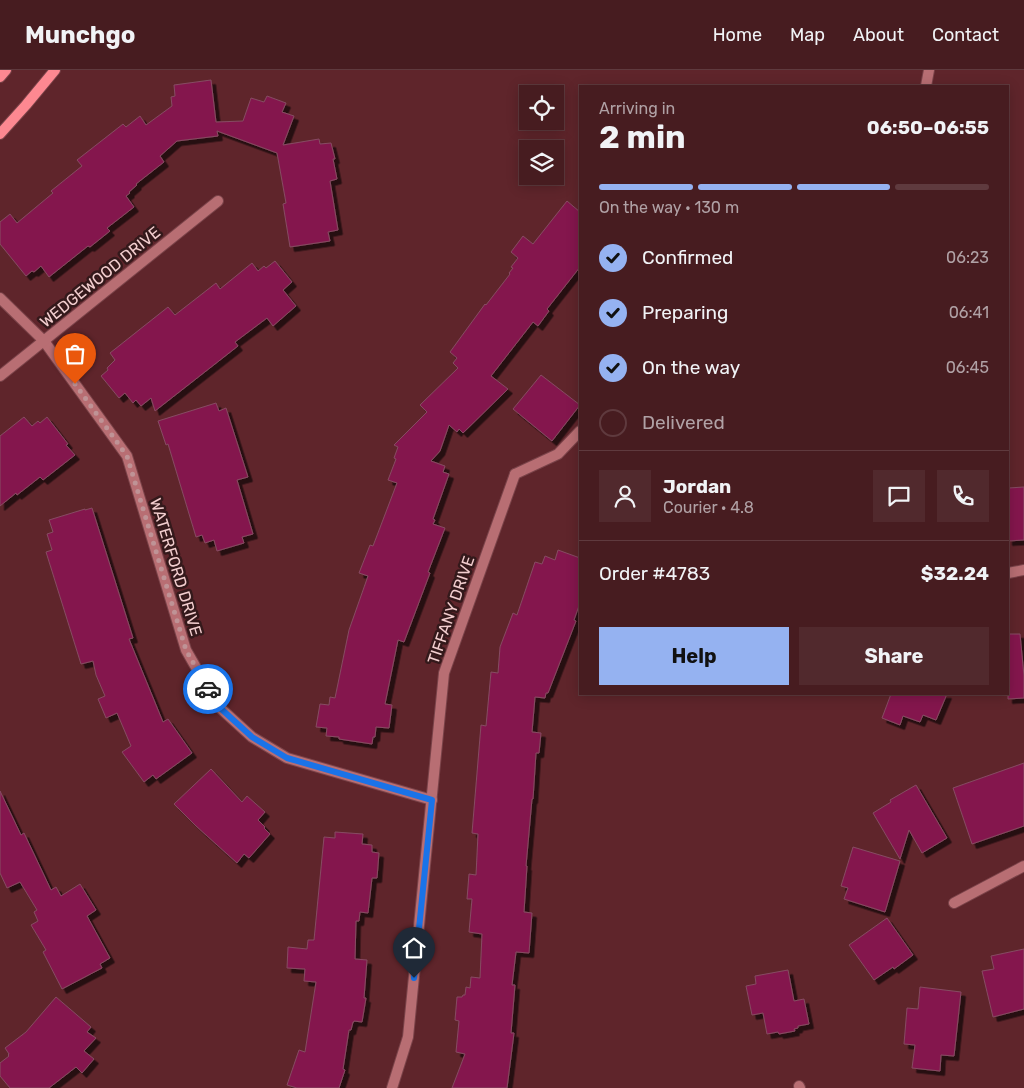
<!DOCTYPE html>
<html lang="en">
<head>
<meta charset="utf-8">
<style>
	:root { --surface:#471c20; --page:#51292d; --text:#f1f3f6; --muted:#b0a1a5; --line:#5f3a3e; --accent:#95b2f1 }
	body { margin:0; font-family:Rubik,sans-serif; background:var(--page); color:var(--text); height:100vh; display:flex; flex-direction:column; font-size:19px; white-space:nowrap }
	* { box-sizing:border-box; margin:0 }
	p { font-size:16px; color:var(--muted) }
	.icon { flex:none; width:28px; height:28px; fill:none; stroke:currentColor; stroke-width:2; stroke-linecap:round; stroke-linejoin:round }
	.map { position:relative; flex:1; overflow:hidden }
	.panel { position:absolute; left:579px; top:15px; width:430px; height:610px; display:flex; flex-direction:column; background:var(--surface); border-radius:0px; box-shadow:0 2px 12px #0003,0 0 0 1px var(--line) }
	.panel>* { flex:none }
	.tools { position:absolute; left:519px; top:15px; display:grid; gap:10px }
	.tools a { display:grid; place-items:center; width:45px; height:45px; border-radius:0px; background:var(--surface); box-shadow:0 2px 12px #0003,0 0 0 1px var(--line); font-size:25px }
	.pin { position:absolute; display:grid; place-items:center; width:42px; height:42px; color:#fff; margin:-51px -21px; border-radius:50% 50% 50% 0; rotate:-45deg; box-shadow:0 0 5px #0007 }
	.pin .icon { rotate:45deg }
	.courier { position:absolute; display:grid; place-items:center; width:50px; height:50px; margin:-25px; border:4px solid #1a73e8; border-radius:50%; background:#fff; color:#222; box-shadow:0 1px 6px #0007 }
	.head em { font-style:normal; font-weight:700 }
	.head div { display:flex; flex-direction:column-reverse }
	.head { display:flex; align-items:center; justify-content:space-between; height:85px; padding:0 20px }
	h1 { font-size:32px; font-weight:700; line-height:38px }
	.bar { display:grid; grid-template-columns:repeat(4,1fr); gap:8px 5px; align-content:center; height:60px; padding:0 20px }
	.bar i { height:6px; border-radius:4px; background:var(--line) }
	.bar .current { background:var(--accent) }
	.bar p { grid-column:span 4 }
	.line { display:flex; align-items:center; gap:12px; padding:0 20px; border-top:1px solid var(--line) }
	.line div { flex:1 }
	.round { display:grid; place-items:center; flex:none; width:52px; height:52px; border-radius:0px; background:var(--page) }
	ol { padding:0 20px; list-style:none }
	li { display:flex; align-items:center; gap:15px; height:55px }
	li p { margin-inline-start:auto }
	li .icon { padding:5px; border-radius:50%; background:var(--accent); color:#111; stroke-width:4 }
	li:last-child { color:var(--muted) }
	li i { width:28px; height:28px; border:2px solid var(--line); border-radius:50% }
	.button { display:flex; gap:10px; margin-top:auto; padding:10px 20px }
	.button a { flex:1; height:58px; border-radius:0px; background:var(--accent); color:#111; font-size:20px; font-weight:700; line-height:58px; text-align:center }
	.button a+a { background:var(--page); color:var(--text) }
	header { display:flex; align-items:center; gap:30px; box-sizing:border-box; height:70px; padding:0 25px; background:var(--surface); border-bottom:1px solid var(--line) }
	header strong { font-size:24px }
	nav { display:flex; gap:28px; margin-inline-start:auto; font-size:18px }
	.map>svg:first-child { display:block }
	.building { fill:#84194e; stroke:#864b62; filter:url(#shadow) }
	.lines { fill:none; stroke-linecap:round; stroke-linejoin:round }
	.service-casing { stroke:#7a4349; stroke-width:12 }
	.minor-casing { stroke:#7a4349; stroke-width:12 }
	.secondary-casing { stroke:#7a4349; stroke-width:12 }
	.service { stroke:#b86e73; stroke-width:10 }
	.minor { stroke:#b86e73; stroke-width:10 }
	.secondary { stroke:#fd8891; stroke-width:10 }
	.done { stroke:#bf9396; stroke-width:5; stroke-dasharray:0 9 }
	.route { stroke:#1a73e8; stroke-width:6 }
	.labels { text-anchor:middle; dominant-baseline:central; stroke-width:5; stroke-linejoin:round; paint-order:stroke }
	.street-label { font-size:16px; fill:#f3cecf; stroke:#34191b }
</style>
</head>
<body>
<header>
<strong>Munchgo</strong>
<nav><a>Home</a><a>Map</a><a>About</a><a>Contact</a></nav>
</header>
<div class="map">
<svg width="1024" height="1018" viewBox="0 0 1024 1018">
	<defs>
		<filter id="shadow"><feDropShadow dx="4.5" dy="4.5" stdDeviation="0" flood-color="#0009"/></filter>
	</defs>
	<rect width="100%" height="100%" fill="#5f252b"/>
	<g class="building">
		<path d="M211,10l5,42 27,-1 8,-23 13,4 3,-6 19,7 -4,9 12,4 -11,29 36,-6 1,5 11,-1 4,16h-2l4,20 -7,2 8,49 -10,2 2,9 -40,6 -7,-43 3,-1 -9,-50 -60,-22 1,5 -41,5 -17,15 4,6 -28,22 1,1 -8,7 1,1 -4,3 8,11 -27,21 3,3 -20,16 -2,-1 -39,31 -8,-11 -7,6 -2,-1 -6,5 -26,-32v-22l10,-8 7,9 36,-30 -2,-2 31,-25 -5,-6 46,-36 3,3 14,-11 6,9 26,-19 -1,-9 4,-1 -1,-11z"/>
		<path d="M567,131l13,11v55l-33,42 2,2 -11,15 -5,-4 -42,54 17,13 -45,44 -4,-4 -2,3 -8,-7 -9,26 -9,10 14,5 -2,6 6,2 -16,45 2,1 -2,4 12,4 -17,44 2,1 -26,69 -6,-2 -13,64 7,1 -3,23 -13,-1 -1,10h-2l-1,7 -33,-5v-2l-13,-1 1,-8 -11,-1 4,-23 9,1 1,-8 5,1 14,-68 19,-54 -9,-3 11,-28 3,1 24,-63 -9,-3 8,-21 -2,-1 4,-11 -4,-2 33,-33 -7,-7 38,-37 -5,-5 4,-5 -7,-6 35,-48 1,1 24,-31 -1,-1 4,-5 -2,-1 7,-9 -7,-6 12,-16 10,8z"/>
		<path d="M275,191l17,21 -9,8 13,16 -23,20 -6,-8 -32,24 3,4 -83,65 -4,-13 -10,8 -5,-6 -3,3 -8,-10 -6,5 -18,-22 7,-6 -1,-2 8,-8 -5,-7 58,-46 7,8 41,-32 4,6 32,-26 6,8 6,-5 2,2z"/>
		<path d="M541,305l39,30 -28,36 -39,-32z"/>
		<path d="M216,333l3,8 7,-3 22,69 -11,3 16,54 -11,3 2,6 -27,8 -3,-11 -9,3 -3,-8 -6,2 -28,-93 -2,1 -8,-24z"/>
		<path d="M24,347l8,9 6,-5 2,2 7,-6 21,27 -2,1 9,10 -32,25 -3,-3 -23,18 -1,-2 -16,13v-70z"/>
		<path d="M1024,417v53l-16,1v-53z"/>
		<path d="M92,438l41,130 -4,1 34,83 5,-3 24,34 -36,26 -3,-4 -9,7 -22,-30 9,-6 -14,-33 -11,5 -8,-19 7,-3 -9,-21 -3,-14 -12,3 -35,-112 6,-2 -5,-16 6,-2 -4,-12 36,-11v1z"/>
		<path d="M558,480l22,8v45l-6,17 2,1 -28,72h-2l-1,5 -10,-1 -3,35 9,1 -2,20h-3l-3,46h-1l-6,67h1l-3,46 8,1 -3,40 -13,-1 -4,33h3l-4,48h3l-7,55h-55l13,-34 -9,-2 3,-31 -4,-1 2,-23h5l1,-2h2l1,-8 4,1 1,-11 9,1 2,-44 -13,-2 3,-33h-5l2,-25 7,1 2,-41 -6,-1 9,-108 5,1 5,-54 7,1 2,-26 13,-34 4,2 18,-53 7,2 3,-8 10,4z"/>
		<path d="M1008,564h12l4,42v22l-16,1z"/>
		<path d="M891,624h56l-11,26 -13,-5 -3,7 -17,-6 -3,9 -18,-7z"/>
		<path d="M1024,693v63l-52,18 -19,-56z"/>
		<path d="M211,699l31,33 5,-6 18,16 -7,8 7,7 -1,1 6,6 -21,24 -5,-4 -7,9 -41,-37 -22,-22z"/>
		<path d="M916,715l31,53 -25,15 -13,-23 -9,29 -27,-46 18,-11 -1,-2z"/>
		<path d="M0,721l21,44 3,-2 27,57 5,-3 5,9 19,-12 16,26 -9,6 23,42 -10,6 2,4 -40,21 -19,-37 3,-2 -15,-25 7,-4 -4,-9 3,-2 -17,-28 -13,6 -7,-15z"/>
		<path d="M335,762l28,2 -1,10 10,1v7l7,1 -2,25h-5l-4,35 -8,-1 -1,9h-3l-1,38 12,1 -3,38h2l-4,24 -8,-1v1h-1l-2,8h-2l-6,39 2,1 -6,18h-42l-10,-3 12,-35 6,2 11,-70 -12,-1 1,-12 -18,-1 1,-21 19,2 1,-9h6l10,-103 11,1z"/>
		<path d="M853,777l47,14 -15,51 -41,-13 4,-11 -7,-2z"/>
		<path d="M887,848l26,37 -19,14 -1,-2 -19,13 -25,-35z"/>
		<path d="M1024,879v60l-31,8 -11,-46 12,-2 -3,-13z"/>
		<path d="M788,900l6,31 10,-2 5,25 -11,2v2l-4,1 1,2 -16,3 -1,-2 -11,2 -4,-21 -11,2 -6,-29 10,-2 -1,-8z"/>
		<path d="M920,917l41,5 -7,64 -13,-1 -1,16 -28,-3 3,-23 -11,-1 3,-36 11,1z"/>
		<path d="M56,927l35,30 -4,5 9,6 -12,13 10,8 -12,14 -6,-6 -27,21h-39l-10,-12v-13l9,-7 -1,-1 1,-1 -4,-6 21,-16z"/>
	</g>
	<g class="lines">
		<defs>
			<path id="service" d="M515,404l43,-20 22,-23"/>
			<g id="minor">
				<path d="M926,16l3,-16"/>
				<path d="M0,228l44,43 83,115 59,194 32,56 34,31 35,21 145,42"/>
				<path d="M0,306l218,-175"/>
				<path d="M1008,503l16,-3"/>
				<path d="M954,833l70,-37"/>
				<path d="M799,1016l1,2"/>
				<path d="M392,1018l16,-51 36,-364 71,-199"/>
			</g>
			<g id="secondary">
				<path d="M0,7l6,-7"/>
				<path d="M0,64l26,-29 29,-35"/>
			</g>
		</defs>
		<use href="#service" class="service-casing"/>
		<use href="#minor" class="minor-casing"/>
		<use href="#secondary" class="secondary-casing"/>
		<use href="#service" class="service"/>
		<use href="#minor" class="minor"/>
		<use href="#secondary" class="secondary"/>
	</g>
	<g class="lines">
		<path class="done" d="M75,314l52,72 59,194 22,39"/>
		<path class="route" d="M208,619l10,17 34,31 35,21 145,42 -18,178"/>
	</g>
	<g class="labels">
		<g class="street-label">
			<text transform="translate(100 207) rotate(-39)">WEDGEWOOD DRIVE</text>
			<text transform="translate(176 497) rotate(73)">WATERFORD DRIVE</text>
			<text transform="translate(451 540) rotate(-71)">TIFFANY DRIVE</text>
		</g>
	</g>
</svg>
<div class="tools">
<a><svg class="icon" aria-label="locate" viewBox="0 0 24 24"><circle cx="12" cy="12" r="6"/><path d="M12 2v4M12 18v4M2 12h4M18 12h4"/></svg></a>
<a><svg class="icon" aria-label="layers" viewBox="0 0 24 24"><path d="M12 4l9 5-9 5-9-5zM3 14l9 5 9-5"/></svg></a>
</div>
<div class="pin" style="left:75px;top:314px;background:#ea580c"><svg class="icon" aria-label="bag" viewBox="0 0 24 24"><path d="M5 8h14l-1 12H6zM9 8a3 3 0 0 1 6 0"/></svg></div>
<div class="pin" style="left:414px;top:908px;background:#1f2937"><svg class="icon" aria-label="home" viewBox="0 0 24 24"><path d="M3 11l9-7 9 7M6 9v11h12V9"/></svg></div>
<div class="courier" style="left:208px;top:619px"><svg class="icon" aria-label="car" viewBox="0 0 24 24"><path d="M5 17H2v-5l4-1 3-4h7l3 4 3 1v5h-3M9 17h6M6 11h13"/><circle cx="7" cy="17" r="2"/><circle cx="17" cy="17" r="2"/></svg></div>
<section class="panel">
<div class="head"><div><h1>2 min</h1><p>Arriving in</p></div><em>06:50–06:55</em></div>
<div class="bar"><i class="current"></i><i class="current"></i><i class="current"></i><i></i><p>On the way · 130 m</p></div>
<ol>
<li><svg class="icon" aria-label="check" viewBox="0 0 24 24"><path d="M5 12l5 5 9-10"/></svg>Confirmed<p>06:23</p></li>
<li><svg class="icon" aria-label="check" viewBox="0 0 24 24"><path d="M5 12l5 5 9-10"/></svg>Preparing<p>06:41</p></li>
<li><svg class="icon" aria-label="check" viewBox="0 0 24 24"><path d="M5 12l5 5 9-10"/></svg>On the way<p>06:45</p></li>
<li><i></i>Delivered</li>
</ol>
<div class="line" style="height:90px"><a class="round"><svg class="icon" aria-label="person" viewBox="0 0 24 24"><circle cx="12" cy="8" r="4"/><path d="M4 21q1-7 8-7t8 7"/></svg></a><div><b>Jordan</b><p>Courier · 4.8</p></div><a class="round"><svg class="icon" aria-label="chat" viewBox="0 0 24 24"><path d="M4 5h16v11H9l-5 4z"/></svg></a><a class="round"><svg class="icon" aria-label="phone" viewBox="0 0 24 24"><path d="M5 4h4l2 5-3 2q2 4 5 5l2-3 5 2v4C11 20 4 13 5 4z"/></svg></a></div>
<div class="line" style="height:65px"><div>Order #4783</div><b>$32.24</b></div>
<div class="button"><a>Help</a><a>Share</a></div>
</section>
</div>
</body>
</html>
